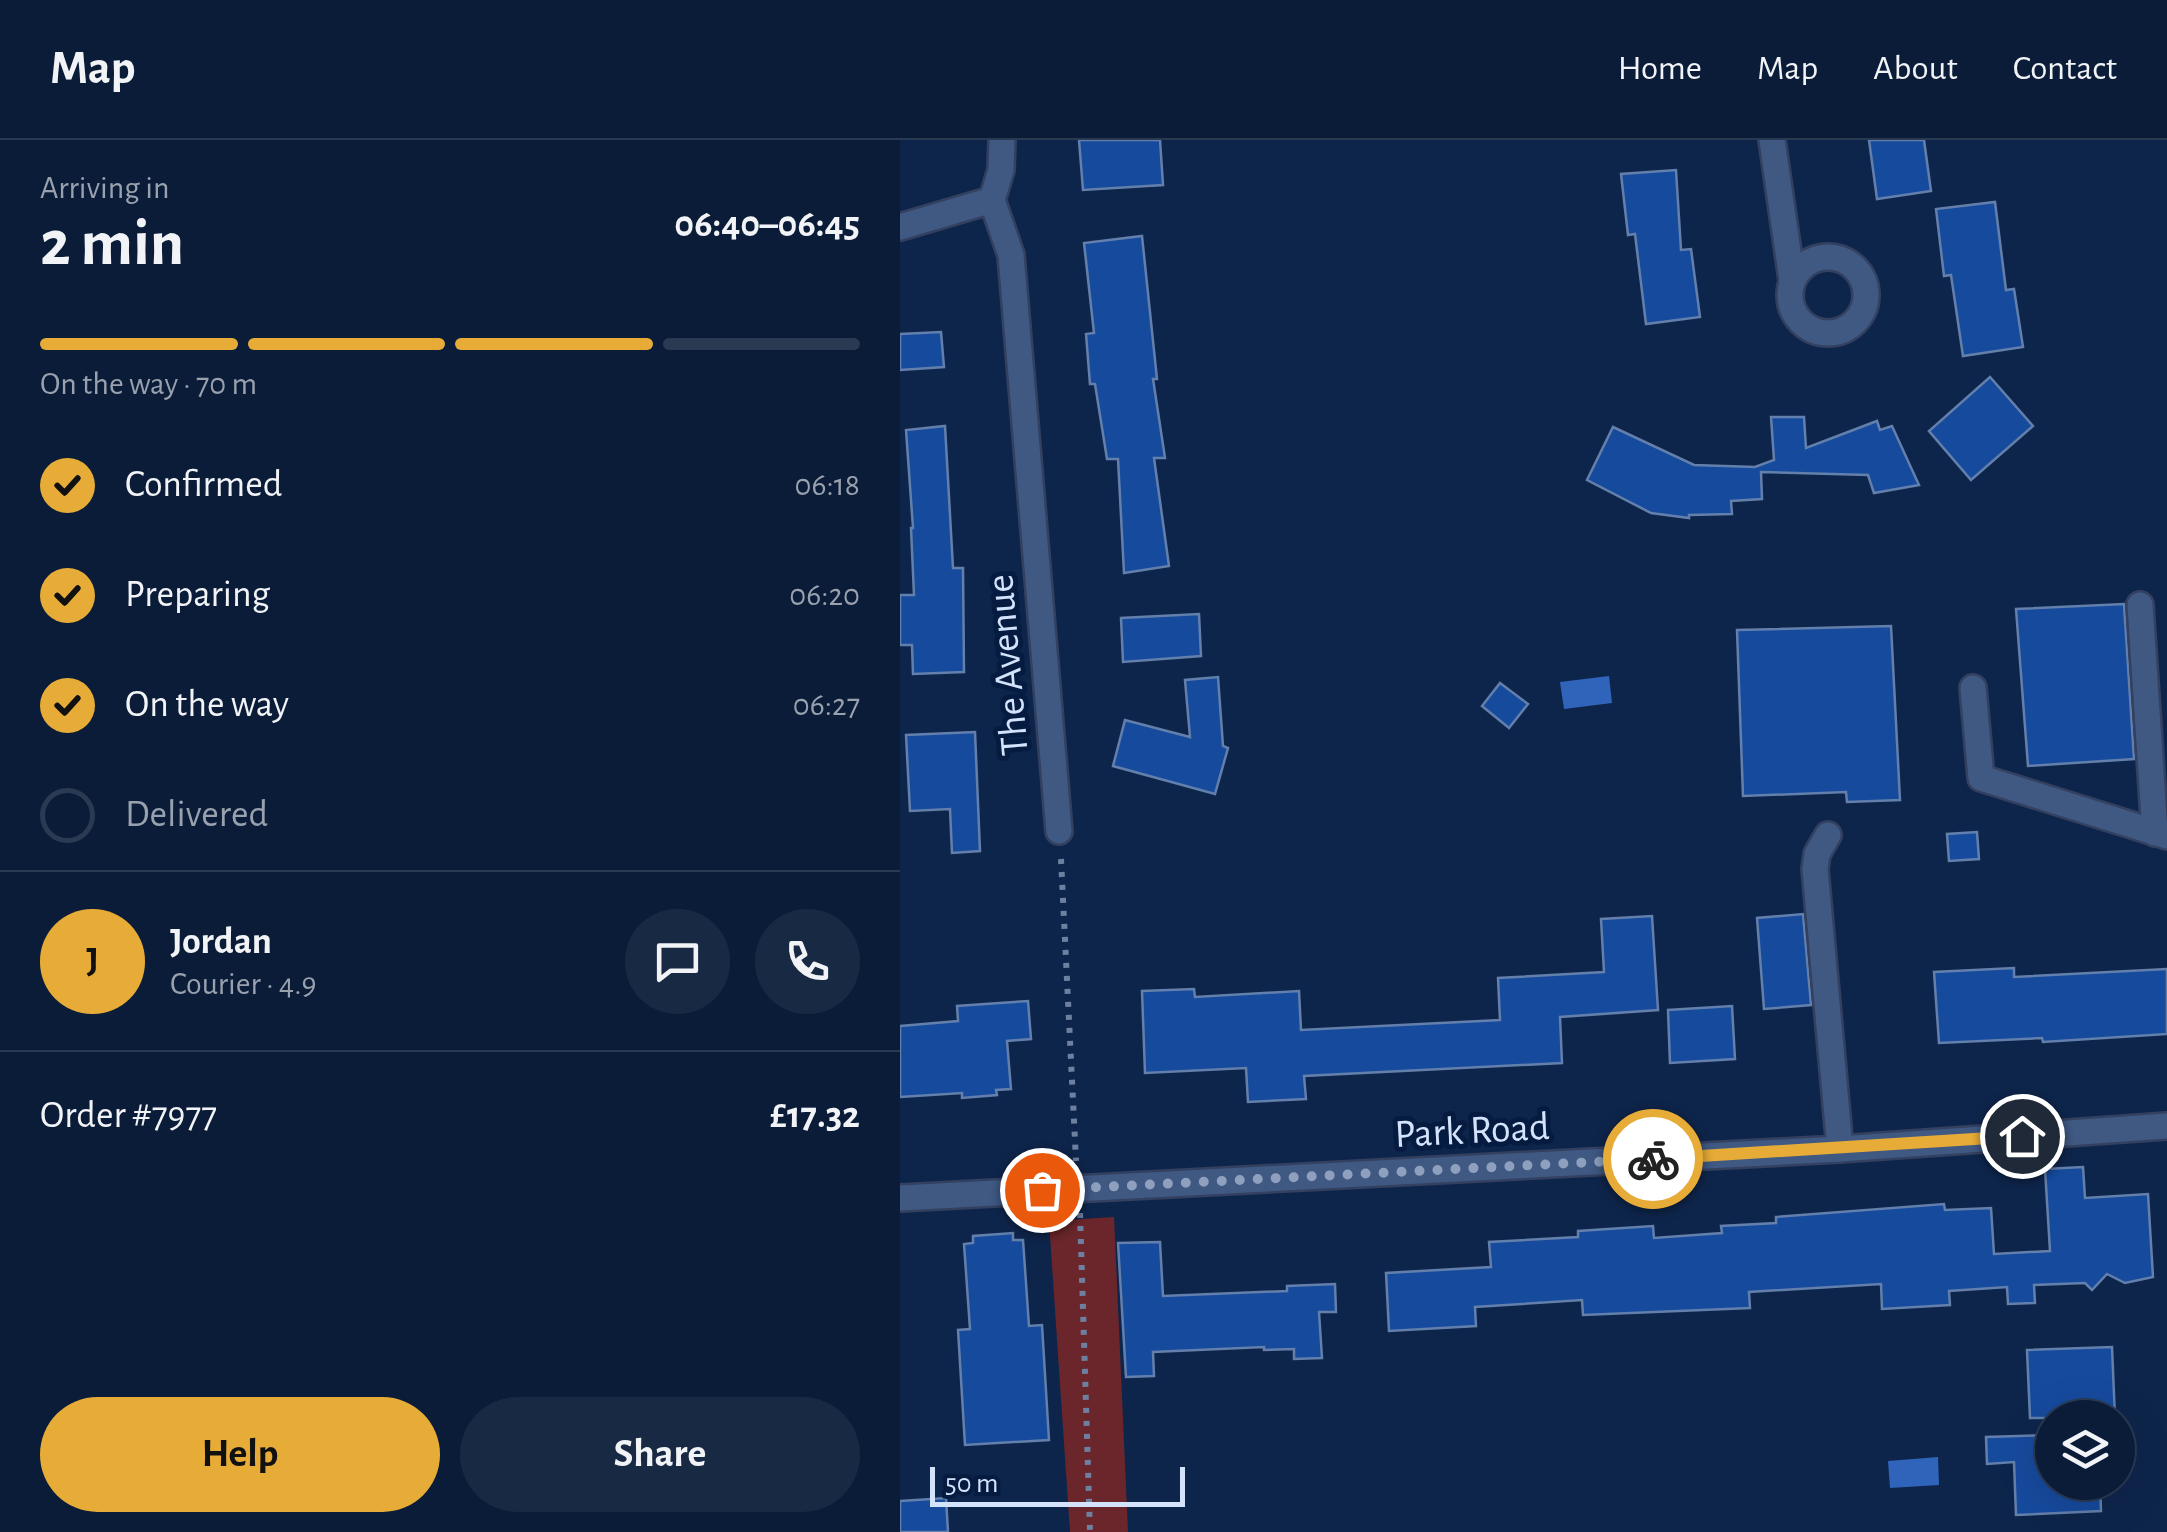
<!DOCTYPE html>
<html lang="en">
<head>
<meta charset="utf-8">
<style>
	:root { --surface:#0a1c38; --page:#182943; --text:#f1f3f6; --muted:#99a1ae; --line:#2a3a53; --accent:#e7ac37 }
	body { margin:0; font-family:"Alegreya Sans",sans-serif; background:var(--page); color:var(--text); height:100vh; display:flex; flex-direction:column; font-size:38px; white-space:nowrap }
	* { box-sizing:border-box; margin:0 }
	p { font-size:32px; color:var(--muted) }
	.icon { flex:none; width:55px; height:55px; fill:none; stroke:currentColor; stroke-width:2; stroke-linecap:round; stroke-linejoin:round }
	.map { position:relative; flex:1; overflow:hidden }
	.drawer { display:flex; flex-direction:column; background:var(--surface); width:900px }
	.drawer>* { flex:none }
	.tools { position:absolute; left:1135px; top:1260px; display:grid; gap:20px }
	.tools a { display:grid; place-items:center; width:100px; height:100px; border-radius:50%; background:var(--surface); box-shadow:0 10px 40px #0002,0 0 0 2px var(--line); font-size:50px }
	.scale { position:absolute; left:30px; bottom:25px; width:255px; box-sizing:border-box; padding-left:10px; border:5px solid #d4e3fc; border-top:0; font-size:28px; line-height:35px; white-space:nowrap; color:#d4e3fc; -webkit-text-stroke:8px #051b40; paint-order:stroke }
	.pin { position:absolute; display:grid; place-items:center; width:85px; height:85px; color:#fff; margin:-42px; border:5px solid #fff; border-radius:50%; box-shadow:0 2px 10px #0007 }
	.courier { position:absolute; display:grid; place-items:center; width:100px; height:100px; margin:-50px; border:8px solid #e7ac37; border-radius:50%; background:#fff; color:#222; box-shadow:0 2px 12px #0007 }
	.head em { font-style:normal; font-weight:600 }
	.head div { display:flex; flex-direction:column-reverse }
	.head { display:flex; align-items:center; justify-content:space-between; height:170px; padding:0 40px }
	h1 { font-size:65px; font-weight:600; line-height:75px }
	.bar { display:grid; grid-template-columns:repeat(4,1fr); gap:15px 10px; align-content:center; height:120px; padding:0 40px }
	.bar i { height:12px; border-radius:8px; background:var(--line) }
	.bar .selected { background:var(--accent) }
	.bar p { grid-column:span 4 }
	.line { display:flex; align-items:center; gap:25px; padding:0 40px; border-top:2px solid var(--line) }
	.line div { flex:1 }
	.round { display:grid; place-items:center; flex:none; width:105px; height:105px; border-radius:52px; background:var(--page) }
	ol { padding:0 40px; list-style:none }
	li { display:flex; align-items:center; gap:30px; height:110px }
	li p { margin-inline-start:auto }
	li .icon { padding:10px; border-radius:50%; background:var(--accent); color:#111; stroke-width:4 }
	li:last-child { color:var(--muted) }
	li i { width:55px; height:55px; border:5px solid var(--line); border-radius:50% }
	.cta { display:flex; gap:20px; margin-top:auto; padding:20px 40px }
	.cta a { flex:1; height:115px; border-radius:60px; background:var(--accent); color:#111; font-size:40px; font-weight:600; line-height:115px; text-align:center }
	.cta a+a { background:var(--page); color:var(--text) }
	header { display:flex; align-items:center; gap:60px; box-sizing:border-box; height:140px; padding:0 50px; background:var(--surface); border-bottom:2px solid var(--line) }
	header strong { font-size:48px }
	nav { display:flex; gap:55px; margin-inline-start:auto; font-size:35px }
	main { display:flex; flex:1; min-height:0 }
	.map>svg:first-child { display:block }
	.green { fill:#6a262a }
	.water { fill:#3064ba }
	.building { fill:#164a9d; stroke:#637fab; stroke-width:2.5 }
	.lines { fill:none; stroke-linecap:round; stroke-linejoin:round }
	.minor-casing { stroke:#334060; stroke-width:30 }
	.path { stroke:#6d80a0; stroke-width:6; stroke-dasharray:5 8; stroke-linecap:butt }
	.minor { stroke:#3f5983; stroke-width:25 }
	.done { stroke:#8fa0be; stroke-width:10; stroke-dasharray:0 18 }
	.route { stroke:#e7ac37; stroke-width:12 }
	.labels { text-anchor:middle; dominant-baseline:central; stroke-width:10; stroke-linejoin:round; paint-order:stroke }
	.street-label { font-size:40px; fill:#d4e3fc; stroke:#051b40 }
</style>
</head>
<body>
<header>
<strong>Map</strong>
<nav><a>Home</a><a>Map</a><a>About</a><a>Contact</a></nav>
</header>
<main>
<section class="drawer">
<div class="head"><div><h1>2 min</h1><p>Arriving in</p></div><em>06:40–06:45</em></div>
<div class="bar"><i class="selected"></i><i class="selected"></i><i class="selected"></i><i></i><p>On the way · 70 m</p></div>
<ol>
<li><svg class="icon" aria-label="check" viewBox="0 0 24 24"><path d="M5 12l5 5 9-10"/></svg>Confirmed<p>06:18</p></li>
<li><svg class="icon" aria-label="check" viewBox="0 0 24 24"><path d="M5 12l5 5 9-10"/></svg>Preparing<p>06:20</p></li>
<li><svg class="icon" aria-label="check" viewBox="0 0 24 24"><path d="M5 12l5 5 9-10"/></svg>On the way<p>06:27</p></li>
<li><i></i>Delivered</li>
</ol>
<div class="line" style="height:180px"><b class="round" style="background:var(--accent);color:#111">J</b><div><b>Jordan</b><p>Courier · 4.9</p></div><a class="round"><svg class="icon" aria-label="chat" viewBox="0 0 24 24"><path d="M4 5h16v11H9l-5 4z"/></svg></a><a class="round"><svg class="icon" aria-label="phone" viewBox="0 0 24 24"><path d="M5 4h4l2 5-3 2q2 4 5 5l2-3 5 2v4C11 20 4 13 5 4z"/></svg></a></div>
<div class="line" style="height:130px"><div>Order #7977</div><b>£17.32</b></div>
<div class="cta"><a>Help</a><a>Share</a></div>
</section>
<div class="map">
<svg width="1267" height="1392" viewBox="0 0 1267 1392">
	<rect width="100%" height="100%" fill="#0e254b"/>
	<path class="green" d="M214,1077l14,315h-58l-21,-311z"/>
	<g class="water">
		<path d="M709,536l3,27 -48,6 -4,-27z"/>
		<path d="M1038,1317l1,28 -49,3 -2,-27z"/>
	</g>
	<g class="building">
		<path d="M179,0h81l3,45 -80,5z"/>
		<path d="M969,0h55l7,51 -54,8z"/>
		<path d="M776,30l5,80 10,-1 9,68 -54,7 -11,-90 -7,1 -7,-61z"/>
		<path d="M1095,62l11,88 8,-1 9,58 -60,9 -12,-81 -7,1 -8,-67z"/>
		<path d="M242,96l15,143h-4l12,79h-11l15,108 -45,7 -6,-114h-11l-12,-75h-5l-4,-50 8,-1 -10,-90z"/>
		<path d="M41,192l3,35 -44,3v-36z"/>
		<path d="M1090,237l43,49 -62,54 -42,-49z"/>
		<path d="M871,277h33l2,31 71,-27 3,9 12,-4 27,59 -45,8 -6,-18 -107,-3 1,27 -31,2 1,13 -43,1v3l-38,-5 -64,-33 26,-53 81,38 61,2 19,-7z"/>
		<path d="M45,286l8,142h10l1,104 -51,2 -1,-29h-12v-50h14l-3,-67h2l-7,-98z"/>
		<path d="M1224,464l10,155 -106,7 -12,-157z"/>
		<path d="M299,474l2,42 -78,6 -2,-44z"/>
		<path d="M991,486l9,174 -53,2 -1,-10 -103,4 -6,-166z"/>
		<path d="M318,537l5,69 5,2 -13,46 -102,-28 12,-46 65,17 -5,-57z"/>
		<path d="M600,543l28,21 -19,24 -27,-22z"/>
		<path d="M75,592l5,119 -28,2 -2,-44 -40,2 -4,-76z"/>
		<path d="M1077,692l2,27 -30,2 -2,-27z"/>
		<path d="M903,774l8,91 -47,4 -7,-91z"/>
		<path d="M752,776l6,94 -98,7 2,46 -258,13 2,23 -58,3 -2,-34 -101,5 -3,-82 52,-2 1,8 104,-6 2,39 199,-10 -2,-42 106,-6 -3,-53z"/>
		<path d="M1114,828v9l153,-8v65l-124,8 -1,-4 -103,5 -5,-71z"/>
		<path d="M128,861l3,38 -24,2 4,48 -15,1 1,5 -35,3v-5l-62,4v-71l58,-5 -1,-15z"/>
		<path d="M832,866l3,53 -65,4 -2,-53z"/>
		<path d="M1183,1027l2,31 63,-4 5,83 -28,6 -18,-9 -15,16 -7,-7 -51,2 1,18 -27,1 -1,-17 -58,4 1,14 -68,4 -1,-25 -132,8 1,16 -167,7 -1,-15 -107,7 1,19 -87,5 -3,-58 105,-6 -2,-25 89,-5v-6l75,-5 1,12 68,-5 -1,-7 55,-3v-6l168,-13 1,6 46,-2 3,46 56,-3 -5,-82z"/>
		<path d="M113,1093v7h10l6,86 13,-1 7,115 -84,5 -7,-115 12,-1 -6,-85 9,-1v-7z"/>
		<path d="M260,1102l3,54 124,-5v-5l48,-2 1,28h-17l3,46 -28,1v-10l-30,1v-3l-111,5 1,24 -28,1 -8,-134z"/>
		<path d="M1212,1207l3,71h-85l-3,-68z"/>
		<path d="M1152,1295v47h48l1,29 -85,4 -2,-53 -27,2 -1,-27z"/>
		<path d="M46,1358l2,34h-48v-31z"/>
	</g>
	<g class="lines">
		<defs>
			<g id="minor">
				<path d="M102,0l-1,30 -9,30 19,55 48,576"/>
				<path d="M872,0l20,140"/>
				<path d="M0,87l92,-27"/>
				<circle cx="928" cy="155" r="38"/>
				<path d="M1240,465l15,228"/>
				<path d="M1073,548l8,90 186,58"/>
				<path d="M928,695l-11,19 -2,15 25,280"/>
				<path d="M0,1058l940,-49 327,-23"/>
			</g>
		</defs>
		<use href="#minor" class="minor-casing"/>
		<g class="path">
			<path d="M161,719l15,302"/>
			<path d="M180,1073l10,319"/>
		</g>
		<use href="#minor" class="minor"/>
	</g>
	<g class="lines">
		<path class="done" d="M142,1050l611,-31"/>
		<path class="route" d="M753,1019l369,-23"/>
	</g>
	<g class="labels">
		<g class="street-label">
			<text transform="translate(108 525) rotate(-95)">The Avenue</text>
			<text transform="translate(572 991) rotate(-3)">Park Road</text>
		</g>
	</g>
</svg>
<div class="tools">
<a><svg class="icon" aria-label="layers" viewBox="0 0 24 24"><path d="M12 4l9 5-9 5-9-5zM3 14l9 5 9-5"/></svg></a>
</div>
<div class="scale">50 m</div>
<div class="pin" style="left:142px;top:1050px;background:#ea580c"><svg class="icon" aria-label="bag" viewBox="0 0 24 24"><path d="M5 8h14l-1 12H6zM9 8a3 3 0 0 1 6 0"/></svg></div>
<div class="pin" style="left:1122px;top:996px;background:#1f2937"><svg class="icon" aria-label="home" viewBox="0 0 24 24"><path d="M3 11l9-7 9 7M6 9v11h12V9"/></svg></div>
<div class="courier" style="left:753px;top:1019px"><svg class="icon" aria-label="bike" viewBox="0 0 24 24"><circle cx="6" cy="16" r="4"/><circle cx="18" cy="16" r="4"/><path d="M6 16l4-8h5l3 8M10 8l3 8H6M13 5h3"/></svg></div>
</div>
</main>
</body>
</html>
